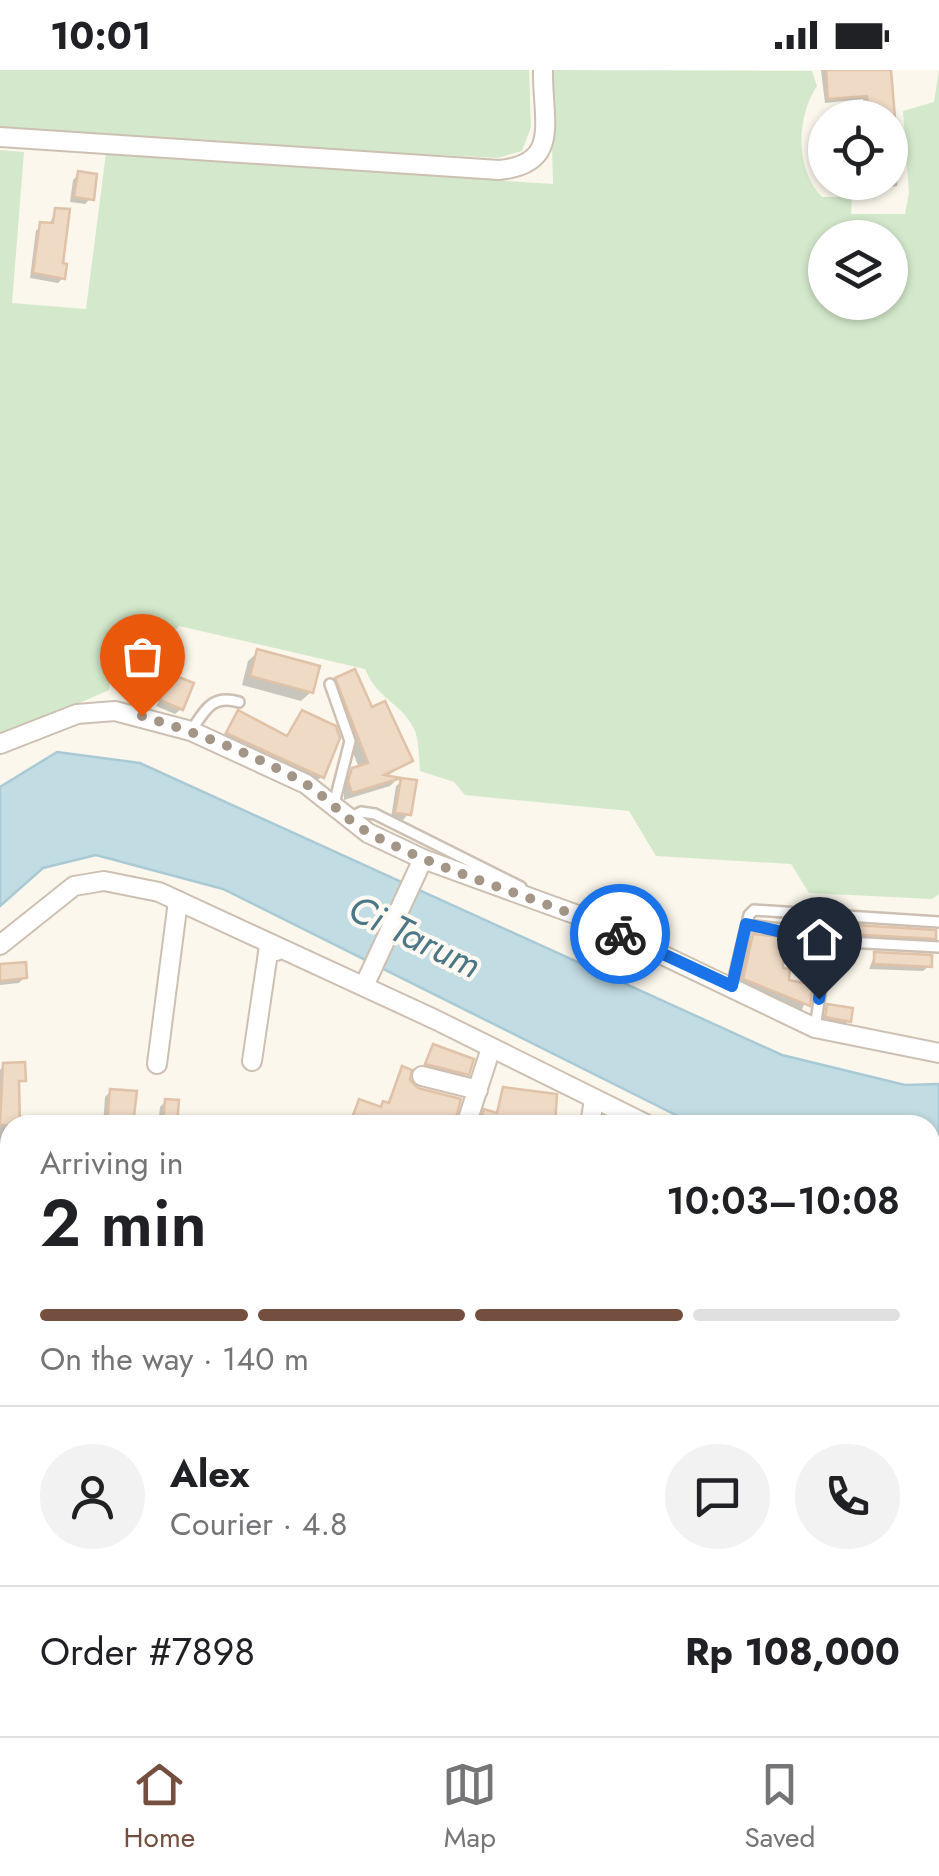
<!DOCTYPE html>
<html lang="en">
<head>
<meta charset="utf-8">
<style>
	:root { --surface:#fff; --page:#f2f2f2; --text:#202124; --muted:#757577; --line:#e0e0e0; --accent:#744e3e }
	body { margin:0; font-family:Jost,sans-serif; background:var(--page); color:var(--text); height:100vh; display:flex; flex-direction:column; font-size:38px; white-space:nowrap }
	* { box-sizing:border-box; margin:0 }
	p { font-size:32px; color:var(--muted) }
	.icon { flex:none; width:55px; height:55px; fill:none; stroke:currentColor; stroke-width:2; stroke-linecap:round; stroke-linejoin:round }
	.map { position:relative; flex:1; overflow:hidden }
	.sheet { position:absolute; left:0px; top:1045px; width:940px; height:622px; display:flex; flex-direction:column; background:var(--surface); border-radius:30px 30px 0 0; box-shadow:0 2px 8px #0004 }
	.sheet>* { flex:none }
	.controls { position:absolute; left:808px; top:30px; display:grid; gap:20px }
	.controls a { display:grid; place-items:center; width:100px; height:100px; border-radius:50%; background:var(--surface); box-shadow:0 2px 8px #0004; font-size:50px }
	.pin { position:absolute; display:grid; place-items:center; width:85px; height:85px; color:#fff; margin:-102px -42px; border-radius:50% 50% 50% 0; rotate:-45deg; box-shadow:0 0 10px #0007 }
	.pin .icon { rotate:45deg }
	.courier { position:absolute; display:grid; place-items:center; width:100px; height:100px; margin:-50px; border:8px solid #1a73e8; border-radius:50%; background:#fff; color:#222; box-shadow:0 2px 12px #0007 }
	.overview em { font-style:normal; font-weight:600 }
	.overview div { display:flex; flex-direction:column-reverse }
	.overview { display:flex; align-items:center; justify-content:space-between; height:170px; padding:0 40px }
	h1 { font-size:65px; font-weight:600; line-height:75px }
	.bar { display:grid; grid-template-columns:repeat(4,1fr); gap:15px 10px; align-content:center; height:120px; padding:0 40px }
	.bar i { height:12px; border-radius:8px; background:var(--line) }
	.bar .selected { background:var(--accent) }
	.bar p { grid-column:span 4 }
	.line { display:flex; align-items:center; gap:25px; padding:0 40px; border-top:2px solid var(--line) }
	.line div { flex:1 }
	.round { display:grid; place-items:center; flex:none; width:105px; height:105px; border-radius:52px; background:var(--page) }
	.status { display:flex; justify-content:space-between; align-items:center; height:70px; padding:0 50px; background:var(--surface); direction:ltr }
	.status svg { height:28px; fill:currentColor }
	.tab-bar { display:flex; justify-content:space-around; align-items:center; height:140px; border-top:2px solid var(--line); background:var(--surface); font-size:28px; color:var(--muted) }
	.tab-bar a { display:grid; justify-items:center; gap:5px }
	.tab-bar .selected { color:var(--accent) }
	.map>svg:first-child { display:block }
	.green { fill:#d4e9cb; fill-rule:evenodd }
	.water { fill:#c2dce4; stroke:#a9cad5; stroke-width:2.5 }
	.shadow { fill:#0003 }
	.building { fill:#efdac6; stroke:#e0c2a8; stroke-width:2.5 }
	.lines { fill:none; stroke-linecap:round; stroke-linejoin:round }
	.service-casing { stroke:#cdc0b2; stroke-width:14 }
	.minor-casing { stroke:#cdc0b2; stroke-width:22 }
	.service { stroke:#fff; stroke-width:9 }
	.minor { stroke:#fff; stroke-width:18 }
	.done { stroke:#a49687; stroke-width:10; stroke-dasharray:0 18 }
	.route { stroke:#1a73e8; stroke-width:12 }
	.labels { text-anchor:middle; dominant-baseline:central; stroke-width:8; stroke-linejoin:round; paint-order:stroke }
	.water-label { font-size:38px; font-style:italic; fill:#4c7786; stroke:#fefaf3 }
</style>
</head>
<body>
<div class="status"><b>10:01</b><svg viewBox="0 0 49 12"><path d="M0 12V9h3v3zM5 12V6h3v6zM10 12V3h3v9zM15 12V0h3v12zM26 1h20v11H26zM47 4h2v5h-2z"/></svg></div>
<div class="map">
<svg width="939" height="1666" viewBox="0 0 939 1666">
	<rect width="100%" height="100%" fill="#fbf7ec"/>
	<g class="green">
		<path d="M0,0h529l2,57 -9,24 -24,7 -498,-24z"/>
		<path d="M550,0l262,1 5,15c-21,32 -22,83 5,111h30l-1,17h54l4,-21 -6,-82 31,-9 5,-32v824l-7,5 -123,-6 -18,-29 -135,-8 -27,-45 -164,-16 -11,-13 -34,-11c-1,-12 -1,-29 -5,-40 -12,-28 -36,-29 -50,-62l-186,-43 -26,29 -38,-5 -6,40 -109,48v-588l24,2 -12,151 74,6 20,-156 447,31zM825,168h65v64h-65z"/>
	</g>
	<path class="water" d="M57,682l83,11 642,292 123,30 34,-1v103l-9,1v-63h-234l-473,-236 -127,-34 -53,13 -43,38v-119z"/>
	<g class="shadow">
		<path d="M821,0h68l4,51 -28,-3 -2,-19 -38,4z"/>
		<path d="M890,102h8l-1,14 -24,3 -1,-7h18z"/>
		<path d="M79,104l12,24 -6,6 -15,-2 3,-22z"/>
		<path d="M56,140l12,2 -5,66 -5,5 -28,-5 6,-48 13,-5z"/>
		<path d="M258,582l53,40 -10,9 -59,-16 6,-24z"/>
		<path d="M172,607l9,32 -6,5 -19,-8z"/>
		<path d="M336,610l34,31 40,50 -26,17 12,2 -6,6 -46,14v-21l15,-11 -31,-80z"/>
		<path d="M238,643l47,25 17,-25 20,63 -7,7 -95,-42z"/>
		<path d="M402,711l6,33 -5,6 -12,-2 5,-32z"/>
		<path d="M635,824l4,26 -6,5 -8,-1 4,-24z"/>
		<path d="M823,855l111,13 -10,9 -111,-7z"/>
		<path d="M754,866l32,46 24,5 -8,23 -64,-25 10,-43z"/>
		<path d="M875,884l54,12 -6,5 -54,-2z"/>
		<path d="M0,896l25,11 -6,6 -19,2z"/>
		<path d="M828,936l20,15 -6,6 -22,-4z"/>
		<path d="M433,976l34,28 -5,5 -40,-10z"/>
		<path d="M4,995l19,15 -7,6 1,39h-7v93l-10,-5v-143z"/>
		<path d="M403,999l5,12 46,44 -106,-1 12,-22 19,7 7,-4z"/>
		<path d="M504,1020l49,27 23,2v6h-99l8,-13 10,3z"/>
		<path d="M111,1021l20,34h-28l2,-28z"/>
		<path d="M166,1031l8,24h-16l2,-18z"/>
		<path d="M10,1162v57h-10v-56z"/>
		<path d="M10,1237v111h-10v-110z"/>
		<path d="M0,1376h10v185l-6,-5 -3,4 9,7v10l-10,-4z"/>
		<path d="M0,1590l10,3v65h15l-1,8h-24z"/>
		<path d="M285,1658h16v8h-18z"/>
		<path d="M71,1660l34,3v3h-40z"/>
	</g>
	<g class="building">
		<path d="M826,0h65l4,48h-25l-3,-22 -39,3z"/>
		<path d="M78,101l19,3 -3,26 -20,-3z"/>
		<path d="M55,138l15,1 -7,54 4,1 -2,15 -32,-6 7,-51 13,1z"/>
		<path d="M257,579l63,17 -7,27 -63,-17z"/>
		<path d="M355,599l17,38 13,-6 28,60 -29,14 17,3 -49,15 -4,-12 4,-13 16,-5 -33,-85z"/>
		<path d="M171,604l23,9 -11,27 -23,-10z"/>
		<path d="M238,640l49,26 15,-26 34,16 4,12 -16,40 -98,-45z"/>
		<path d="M401,708l16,2 -6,35 -16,-2z"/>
		<path d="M634,821l12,2 -4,28 -13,-2z"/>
		<path d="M822,853l114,7v9l-107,-6 -8,-2z"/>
		<path d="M753,864l31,3 -1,31 7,1 -1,11 24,5 -3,21 -67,-27z"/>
		<path d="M874,882l58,3v12l-58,-3z"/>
		<path d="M26,892l1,16 -27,3v-17z"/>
		<path d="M827,934l26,4 -2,14 -26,-5z"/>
		<path d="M433,974l41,15 -5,16 -44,-11z"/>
		<path d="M25,992l1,19h-7l1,44h-20l3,-62z"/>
		<path d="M402,996l10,4 -2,10 8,8 43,11 -7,26h-59l-27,-9 -2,7 -14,-5 7,-19 22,8 2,-6 6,2z"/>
		<path d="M503,1017l54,7 -2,31h-76l5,-16 13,4z"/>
		<path d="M110,1019l27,2 -4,34h-26z"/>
		<path d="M165,1029l14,1 -2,25h-14z"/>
	</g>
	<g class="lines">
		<defs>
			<g id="service">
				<path d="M330,614l20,57 -16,63"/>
				<path d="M191,661c14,-21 21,-37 48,-29"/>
				<path d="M348,749l13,-7 14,2 146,73"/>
				<path d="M747,855l43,5 38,11 111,6"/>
				<path d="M732,916l17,-71 5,-5 185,12"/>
				<path d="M815,958l13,-87"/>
			</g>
			<g id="minor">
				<path d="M0,67l499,33c63,-6 43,-50 44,-100"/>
				<path d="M0,674l77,-30 38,-3 76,20 115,53 62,49 55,26 160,58 232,111 124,25"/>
				<path d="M0,875l74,-59 30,-5 55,11 275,127 214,106"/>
				<path d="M364,916l59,-127"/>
				<path d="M252,991l17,-115 7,5"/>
				<path d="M157,994l21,-163"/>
				<path d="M422,1006l56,14"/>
				<path d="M466,1055l24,-74"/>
				<path d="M590,1055l4,-26"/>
				<path d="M930,1140l9,1"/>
				<path d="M0,1148h10"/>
				<path d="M0,1363h10"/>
				<path d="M0,1577l10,1"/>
				<path d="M45,1666v-8"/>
				<path d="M125,1666l1,-8"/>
				<path d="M316,1666l1,-8"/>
				<path d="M658,1666l2,-8"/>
			</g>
		</defs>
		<use href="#service" class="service-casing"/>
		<use href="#minor" class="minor-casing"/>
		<use href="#service" class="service"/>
		<use href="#minor" class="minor"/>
	</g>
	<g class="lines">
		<path class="done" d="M142,646c55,17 112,38 162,67 25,15 42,38 67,51 79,42 168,63 249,100"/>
		<path class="route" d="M620,864l112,52 14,-62 82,18 -9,57"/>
	</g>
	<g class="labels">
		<g class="water-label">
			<text transform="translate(415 866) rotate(26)">Ci Tarum</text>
		</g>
	</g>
</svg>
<div class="controls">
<a><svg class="icon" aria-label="locate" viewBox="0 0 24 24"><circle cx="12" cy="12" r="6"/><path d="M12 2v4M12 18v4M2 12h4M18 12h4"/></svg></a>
<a><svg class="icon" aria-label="layers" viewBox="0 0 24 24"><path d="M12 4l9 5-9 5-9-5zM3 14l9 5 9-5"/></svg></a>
</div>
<div class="pin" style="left:142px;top:646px;background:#ea580c"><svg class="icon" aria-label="bag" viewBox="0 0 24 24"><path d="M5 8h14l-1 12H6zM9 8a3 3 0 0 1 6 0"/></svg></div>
<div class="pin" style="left:819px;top:929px;background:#1f2937"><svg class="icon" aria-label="home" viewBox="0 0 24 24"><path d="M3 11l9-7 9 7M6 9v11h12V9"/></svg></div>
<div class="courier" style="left:620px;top:864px"><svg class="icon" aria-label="bike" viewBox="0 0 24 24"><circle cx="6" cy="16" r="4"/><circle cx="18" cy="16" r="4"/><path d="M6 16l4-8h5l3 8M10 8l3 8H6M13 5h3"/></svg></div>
<section class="sheet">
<div class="overview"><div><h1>2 min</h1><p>Arriving in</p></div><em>10:03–10:08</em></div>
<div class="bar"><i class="selected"></i><i class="selected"></i><i class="selected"></i><i></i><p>On the way · 140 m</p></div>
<div class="line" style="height:180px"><a class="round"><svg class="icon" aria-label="person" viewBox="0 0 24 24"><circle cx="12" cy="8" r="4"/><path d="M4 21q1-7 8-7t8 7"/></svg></a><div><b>Alex</b><p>Courier · 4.8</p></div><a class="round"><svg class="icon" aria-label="chat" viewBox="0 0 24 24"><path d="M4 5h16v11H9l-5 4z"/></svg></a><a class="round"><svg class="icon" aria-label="phone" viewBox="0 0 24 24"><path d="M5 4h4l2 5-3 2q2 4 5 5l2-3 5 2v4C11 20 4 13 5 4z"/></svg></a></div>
<div class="line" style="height:130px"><div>Order #7898</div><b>Rp 108,000</b></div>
</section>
</div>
<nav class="tab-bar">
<a class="selected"><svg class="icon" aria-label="home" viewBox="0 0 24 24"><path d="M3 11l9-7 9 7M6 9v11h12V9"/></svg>Home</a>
<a><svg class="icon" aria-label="map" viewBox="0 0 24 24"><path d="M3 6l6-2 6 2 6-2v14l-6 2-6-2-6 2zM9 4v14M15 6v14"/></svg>Map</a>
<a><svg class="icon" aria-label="saved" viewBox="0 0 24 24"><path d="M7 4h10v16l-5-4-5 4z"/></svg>Saved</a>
</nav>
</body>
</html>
